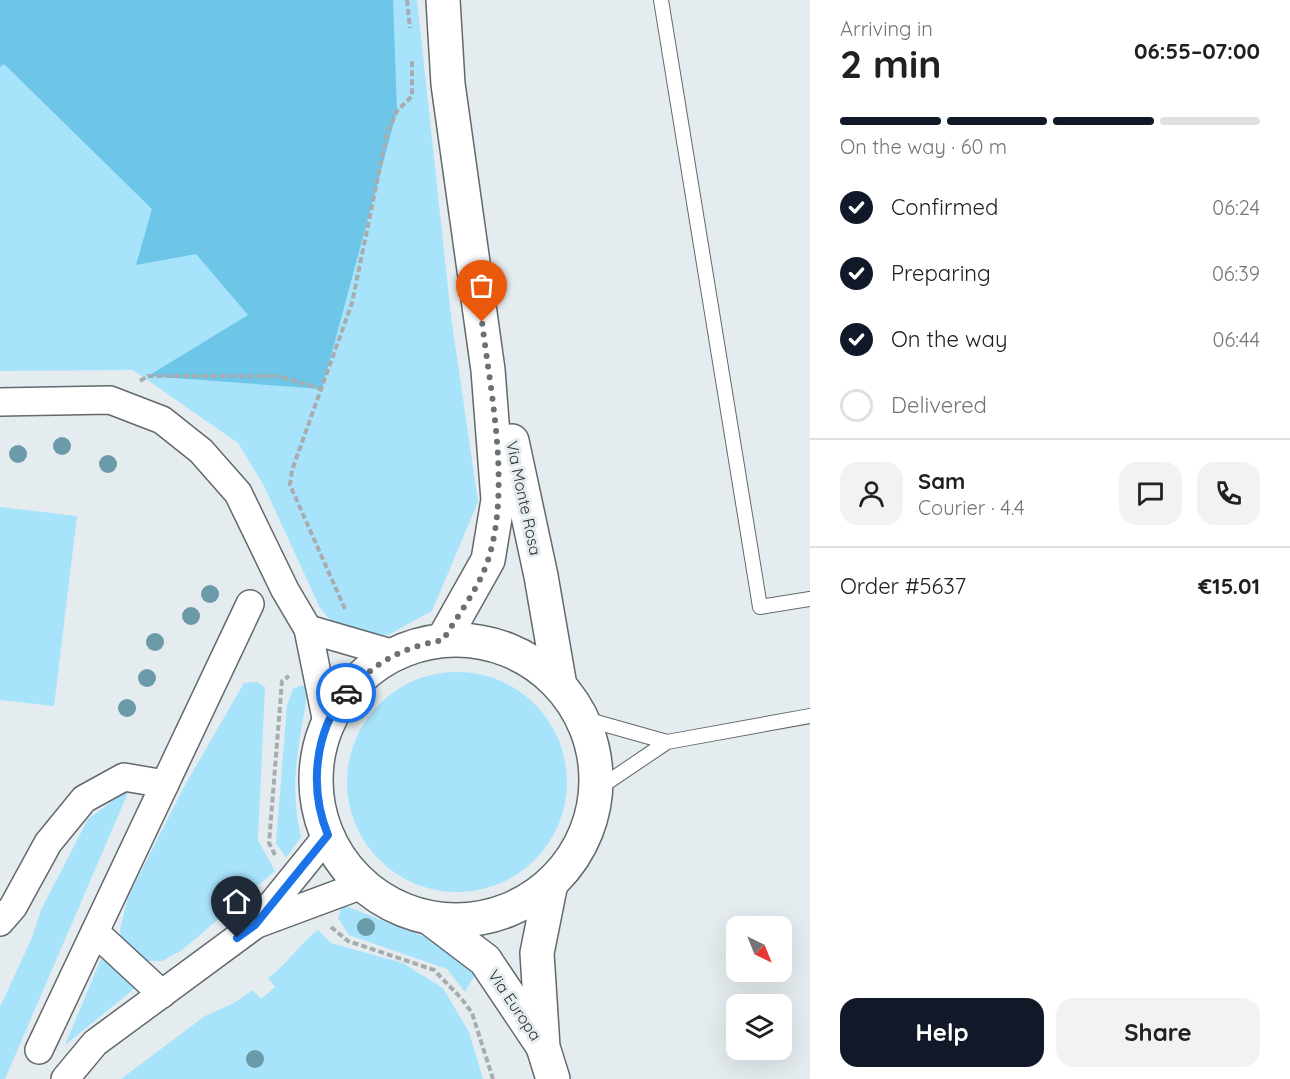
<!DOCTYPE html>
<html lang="en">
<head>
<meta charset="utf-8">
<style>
	:root { --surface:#fff; --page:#f2f2f2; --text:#202124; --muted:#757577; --line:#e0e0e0; --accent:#111827 }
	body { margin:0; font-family:Quicksand,sans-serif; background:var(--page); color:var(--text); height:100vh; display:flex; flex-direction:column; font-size:22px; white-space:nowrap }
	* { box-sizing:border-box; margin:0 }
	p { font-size:20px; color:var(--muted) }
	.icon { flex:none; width:33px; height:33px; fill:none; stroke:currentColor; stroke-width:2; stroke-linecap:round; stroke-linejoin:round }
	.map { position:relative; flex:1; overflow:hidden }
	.sheet { display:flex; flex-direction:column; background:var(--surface); width:480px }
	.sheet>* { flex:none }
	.needle { width:39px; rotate:137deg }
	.tools { position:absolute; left:726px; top:916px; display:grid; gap:12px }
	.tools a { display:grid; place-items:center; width:66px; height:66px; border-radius:12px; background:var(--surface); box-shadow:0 6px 24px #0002; font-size:30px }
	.pin { position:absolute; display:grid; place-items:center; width:51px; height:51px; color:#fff; margin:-62px -26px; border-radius:50% 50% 50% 0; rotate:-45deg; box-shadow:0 0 6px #0007 }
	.pin .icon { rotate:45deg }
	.courier { position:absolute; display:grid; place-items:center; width:60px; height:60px; margin:-30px; border:4px solid #1a73e8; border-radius:50%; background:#fff; color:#222; box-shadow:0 2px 8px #0007 }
	.overview em { font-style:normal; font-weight:700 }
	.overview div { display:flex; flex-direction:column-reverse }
	.overview { display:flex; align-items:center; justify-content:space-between; height:102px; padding:0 30px }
	h1 { font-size:39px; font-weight:700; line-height:45px }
	.bar { display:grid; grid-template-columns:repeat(4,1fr); gap:9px 6px; align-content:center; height:72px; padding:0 30px }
	.bar i { height:8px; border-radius:4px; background:var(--line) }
	.bar .selected { background:var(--accent) }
	.bar p { grid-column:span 4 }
	.line { display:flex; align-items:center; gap:15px; padding:0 30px; border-top:2px solid var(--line) }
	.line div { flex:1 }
	.round { display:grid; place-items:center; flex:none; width:63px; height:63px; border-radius:18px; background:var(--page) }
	ol { padding:0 30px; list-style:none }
	li { display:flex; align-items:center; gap:18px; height:66px }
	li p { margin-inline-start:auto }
	li .icon { padding:6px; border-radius:50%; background:var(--accent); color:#fff; stroke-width:4 }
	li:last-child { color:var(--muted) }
	li i { width:33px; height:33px; border:3px solid var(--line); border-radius:50% }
	.primary-button { display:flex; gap:12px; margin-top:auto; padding:12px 30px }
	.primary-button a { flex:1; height:69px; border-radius:18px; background:var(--accent); color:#fff; font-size:24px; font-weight:700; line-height:69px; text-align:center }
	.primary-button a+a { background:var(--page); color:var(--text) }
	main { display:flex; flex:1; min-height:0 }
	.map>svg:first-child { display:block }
	.green { fill:#a7e3fb }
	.forest { fill:#6dc6e8 }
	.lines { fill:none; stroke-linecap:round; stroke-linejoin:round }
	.lane-casing { stroke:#62686b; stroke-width:16 }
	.street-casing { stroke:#62686b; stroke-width:30 }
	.secondary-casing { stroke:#62686b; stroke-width:36 }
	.path { stroke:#a7adaf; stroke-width:4; stroke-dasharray:6 3; stroke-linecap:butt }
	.lane { stroke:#fff; stroke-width:14 }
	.street { stroke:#fff; stroke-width:27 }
	.secondary { stroke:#fff; stroke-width:33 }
	.tree { fill:#6b9aa8 }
	.done { stroke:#6b7072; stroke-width:6; stroke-dasharray:0 10.8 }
	.route { stroke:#1a73e8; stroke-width:8 }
	.labels { text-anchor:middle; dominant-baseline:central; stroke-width:6; stroke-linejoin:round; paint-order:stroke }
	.street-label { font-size:16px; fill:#2a2d2e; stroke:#e5ecef }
</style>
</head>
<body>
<main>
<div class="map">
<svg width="810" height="1079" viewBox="0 0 810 1079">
	<rect width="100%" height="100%" fill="#e5ecef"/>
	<g class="green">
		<path d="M0,0h417l34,316 27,186 -46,109 -44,24 -43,2 -25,-29 -56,-122 -26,-43 -105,-73 -133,1z"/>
		<path d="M0,507l77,9 -23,190 -54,-6z"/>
		<circle cx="457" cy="782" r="110"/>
		<path d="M257,682l8,5 -7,153 17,31 -93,79 -20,11h-20l-21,-22 -1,-10 8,-32 57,-112 59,-102z"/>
		<path d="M302,685l6,4c-8,55 -20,91 -7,148l-15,21 -10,-15 11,-138 6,-16z"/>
		<path d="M130,788l-125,291h-5v-72l31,-67 10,-30 47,-91z"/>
		<path d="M343,905l108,42 26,24 -12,21 -18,-23 -98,-34 -11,-17z"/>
		<path d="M318,930l13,13 72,20 40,25 26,44 14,47h-362l84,-63 29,-13 19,-13 8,9 14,-12 -7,-9c20,-14 31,-34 50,-48z"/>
		<path d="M101,959l39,25 -75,61z"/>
	</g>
	<path class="forest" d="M0,0h393l4,111 -75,278 -174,-13 100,-61 -52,-61 -60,11 16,-56 -148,-145 -4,3z"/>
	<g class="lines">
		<defs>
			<g id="lane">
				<path d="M661,0l99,607 50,-8"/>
				<path d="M582,718l85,24"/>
				<path d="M596,790l71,-48 143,-26"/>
			</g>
			<g id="street">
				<path d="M0,402l110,-2 52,20 39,31 37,42 47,97 23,39 19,94"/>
				<path d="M308,629l86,25"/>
				<path d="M0,922l13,-15 35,-64 36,-44 40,-22 41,7"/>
				<path d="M257,924l105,-39"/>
				<path d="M95,932l67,62"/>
				<path d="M39,1050l211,-446"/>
				<path d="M65,1079l30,-36 160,-118 73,-90"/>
			</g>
			<g id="secondary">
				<path d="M443,0l5,84 40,286 10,130 -10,60 -45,80"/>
				<path d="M512,441l29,135 19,110"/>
				<circle cx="456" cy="780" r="140"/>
				<path d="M551,883l-14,70 6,94 10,32"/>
				<path d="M431,919l54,41 57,85"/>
			</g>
		</defs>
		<use href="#lane" class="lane-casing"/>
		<use href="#street" class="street-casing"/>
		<use href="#secondary" class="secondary-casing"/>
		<g class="path">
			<path d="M407,0l3,28"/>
			<path d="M140,381l8,-5h130l44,13"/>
			<path d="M345,609l-55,-124 2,-15 60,-167 35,-170 10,-22 15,-15v-37"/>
			<path d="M275,855l-6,-12 13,-162 7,-5"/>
			<path d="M331,927l17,14 86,29 27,28 11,15 21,66"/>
		</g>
		<use href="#lane" class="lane"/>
		<use href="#street" class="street"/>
		<use href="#secondary" class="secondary"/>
	</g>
	<g class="tree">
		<circle cx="62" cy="446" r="9"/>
		<circle cx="18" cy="454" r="9"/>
		<circle cx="108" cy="464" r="9"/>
		<circle cx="210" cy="594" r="9"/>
		<circle cx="191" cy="616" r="9"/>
		<circle cx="155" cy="642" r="9"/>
		<circle cx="147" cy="678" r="9"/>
		<circle cx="127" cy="708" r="9"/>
		<circle cx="366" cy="927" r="9"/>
		<circle cx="255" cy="1059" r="9"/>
	</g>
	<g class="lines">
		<path class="done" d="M346,693c30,-31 55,-45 97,-53 15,-25 36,-52 45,-80 23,-71 3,-165 -6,-238"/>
		<path class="route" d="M237,938l18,-13 73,-90c-19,-46 -14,-103 18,-142"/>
	</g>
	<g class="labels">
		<g class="street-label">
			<text transform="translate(524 498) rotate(78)">Via Monte Rosa</text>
			<text transform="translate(515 1005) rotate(56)">Via Europa</text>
		</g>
	</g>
</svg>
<div class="tools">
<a><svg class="needle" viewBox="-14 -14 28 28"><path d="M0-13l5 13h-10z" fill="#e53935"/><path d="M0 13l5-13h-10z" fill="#757577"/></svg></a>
<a><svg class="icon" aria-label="layers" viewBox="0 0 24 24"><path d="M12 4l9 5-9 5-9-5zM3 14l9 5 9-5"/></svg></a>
</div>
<div class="pin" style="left:482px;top:322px;background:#ea580c"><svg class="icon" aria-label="bag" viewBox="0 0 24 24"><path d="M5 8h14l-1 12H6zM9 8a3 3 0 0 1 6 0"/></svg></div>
<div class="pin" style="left:237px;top:938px;background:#1f2937"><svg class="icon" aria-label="home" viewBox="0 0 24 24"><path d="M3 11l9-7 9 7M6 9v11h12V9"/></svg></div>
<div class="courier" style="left:346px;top:693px"><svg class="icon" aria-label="car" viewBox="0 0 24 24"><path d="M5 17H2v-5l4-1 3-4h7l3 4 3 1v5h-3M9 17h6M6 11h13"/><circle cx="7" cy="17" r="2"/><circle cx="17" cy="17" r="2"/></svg></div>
</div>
<section class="sheet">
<div class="overview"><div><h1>2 min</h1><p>Arriving in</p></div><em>06:55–07:00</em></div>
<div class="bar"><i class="selected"></i><i class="selected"></i><i class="selected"></i><i></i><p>On the way · 60 m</p></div>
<ol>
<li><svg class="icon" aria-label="check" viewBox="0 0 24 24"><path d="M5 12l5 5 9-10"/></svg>Confirmed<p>06:24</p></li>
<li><svg class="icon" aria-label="check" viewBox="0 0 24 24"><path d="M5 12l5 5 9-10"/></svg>Preparing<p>06:39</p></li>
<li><svg class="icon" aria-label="check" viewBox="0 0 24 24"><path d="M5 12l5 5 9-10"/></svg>On the way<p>06:44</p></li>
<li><i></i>Delivered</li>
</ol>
<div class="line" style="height:108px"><a class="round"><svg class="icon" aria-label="person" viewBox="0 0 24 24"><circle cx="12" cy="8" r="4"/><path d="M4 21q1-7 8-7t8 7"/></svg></a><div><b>Sam</b><p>Courier · 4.4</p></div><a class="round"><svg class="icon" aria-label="chat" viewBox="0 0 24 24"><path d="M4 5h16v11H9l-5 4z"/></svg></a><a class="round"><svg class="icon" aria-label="phone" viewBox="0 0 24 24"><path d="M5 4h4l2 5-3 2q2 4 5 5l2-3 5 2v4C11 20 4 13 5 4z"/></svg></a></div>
<div class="line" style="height:78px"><div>Order #5637</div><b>€15.01</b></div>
<div class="primary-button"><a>Help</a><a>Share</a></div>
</section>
</main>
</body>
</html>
